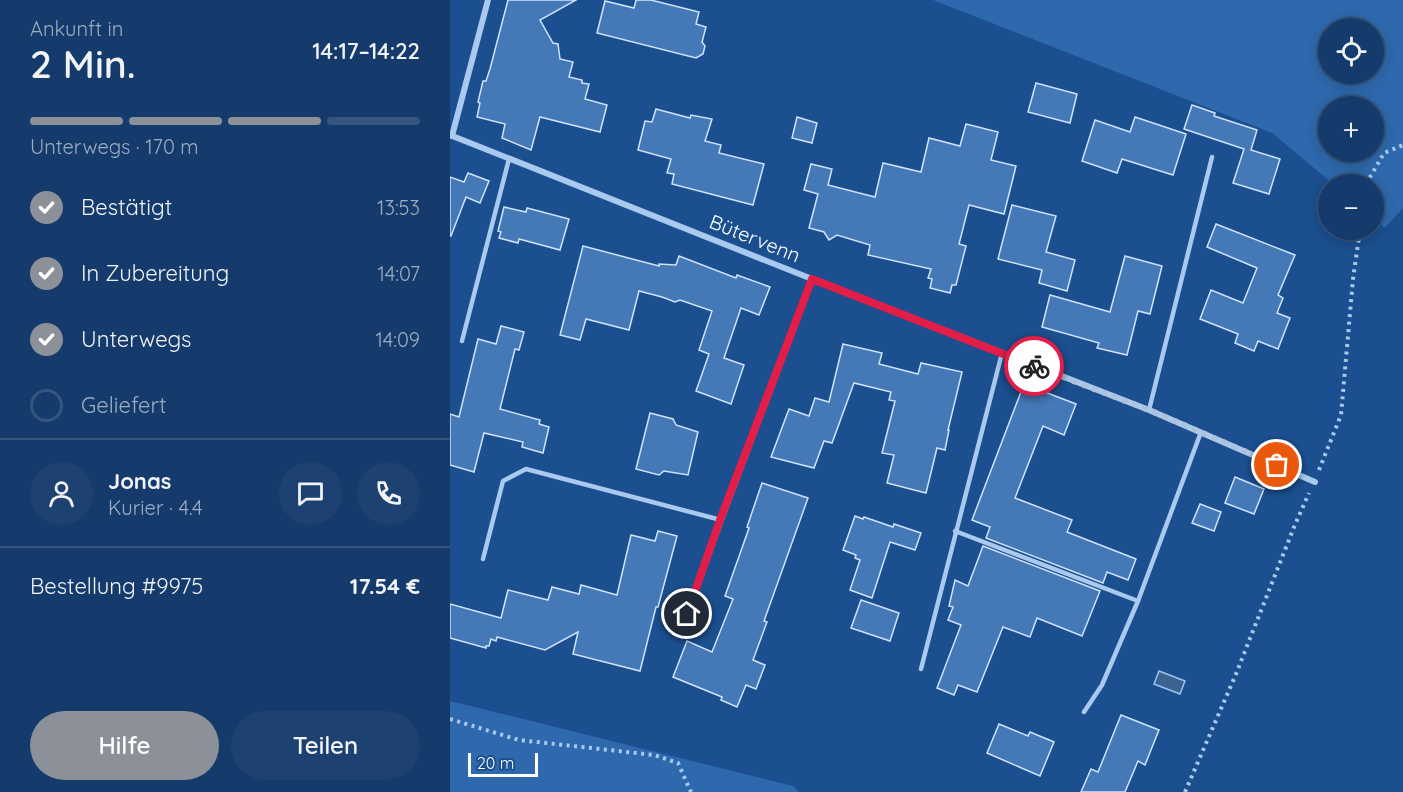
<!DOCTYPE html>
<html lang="de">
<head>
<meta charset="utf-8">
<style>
	:root { --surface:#143b6b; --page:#1d4271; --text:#f1f3f6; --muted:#9dadc1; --line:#33557e; --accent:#8c9099 }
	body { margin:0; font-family:Quicksand,sans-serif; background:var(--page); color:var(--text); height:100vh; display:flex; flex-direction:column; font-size:22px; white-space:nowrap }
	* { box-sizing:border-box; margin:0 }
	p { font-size:20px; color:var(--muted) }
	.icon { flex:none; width:33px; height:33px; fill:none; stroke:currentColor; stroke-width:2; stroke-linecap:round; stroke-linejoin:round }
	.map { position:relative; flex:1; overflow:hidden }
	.drawer { display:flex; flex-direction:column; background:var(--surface); width:450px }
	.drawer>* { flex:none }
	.fabs { position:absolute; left:868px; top:18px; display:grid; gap:12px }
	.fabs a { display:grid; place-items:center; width:66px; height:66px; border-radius:50%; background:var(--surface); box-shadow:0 3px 15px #0003,0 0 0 2px var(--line); font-size:30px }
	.scale { position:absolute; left:18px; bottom:15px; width:70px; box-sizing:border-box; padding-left:6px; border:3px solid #fff; border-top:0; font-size:16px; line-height:21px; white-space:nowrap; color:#fff; -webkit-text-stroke:4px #1b4f8f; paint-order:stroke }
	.pin { position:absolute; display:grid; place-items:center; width:51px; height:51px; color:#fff; margin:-26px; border:3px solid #fff; border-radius:50%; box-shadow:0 2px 6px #0007 }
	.courier { position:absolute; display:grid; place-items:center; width:60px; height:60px; margin:-30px; border:4px solid #e11d48; border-radius:50%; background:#fff; color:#222; box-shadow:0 2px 8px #0007 }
	.overview em { font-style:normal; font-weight:600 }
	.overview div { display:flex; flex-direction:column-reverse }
	.overview { display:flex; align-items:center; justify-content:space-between; height:102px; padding:0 30px }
	h1 { font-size:39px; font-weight:600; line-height:45px }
	.bar { display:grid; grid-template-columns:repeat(4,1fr); gap:9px 6px; align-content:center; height:72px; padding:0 30px }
	.bar i { height:8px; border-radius:4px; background:var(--line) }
	.bar .current { background:var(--accent) }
	.bar p { grid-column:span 4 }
	.line { display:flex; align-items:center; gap:15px; padding:0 30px; border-top:2px solid var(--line) }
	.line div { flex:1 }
	.round { display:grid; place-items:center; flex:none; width:63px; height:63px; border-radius:32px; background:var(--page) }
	ol { padding:0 30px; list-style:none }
	li { display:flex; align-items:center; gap:18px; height:66px }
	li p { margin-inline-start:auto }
	li .icon { padding:6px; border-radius:50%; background:var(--accent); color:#fff; stroke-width:4 }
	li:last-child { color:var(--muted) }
	li i { width:33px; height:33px; border:3px solid var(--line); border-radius:50% }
	.button { display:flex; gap:12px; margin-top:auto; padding:12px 30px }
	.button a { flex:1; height:69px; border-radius:36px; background:var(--accent); color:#fff; font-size:24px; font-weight:600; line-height:69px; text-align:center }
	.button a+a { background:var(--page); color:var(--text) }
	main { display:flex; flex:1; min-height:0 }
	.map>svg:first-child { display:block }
	.green { fill:#2e69ad; fill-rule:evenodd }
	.water { fill:#3c6290; stroke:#9cc4f0; stroke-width:1.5 }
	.building { fill:#4478b7; stroke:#cfe3fa; stroke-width:1.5 }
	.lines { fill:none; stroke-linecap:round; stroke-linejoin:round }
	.path { stroke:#a9c9ee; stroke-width:4; stroke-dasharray:3 4.5; stroke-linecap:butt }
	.service { stroke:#a9c9ee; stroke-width:4.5 }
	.minor { stroke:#a9c9ee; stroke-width:6 }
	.done { stroke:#afc1d8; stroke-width:6; stroke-dasharray:0 10.8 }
	.route { stroke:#e11d48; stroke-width:8 }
	.labels { text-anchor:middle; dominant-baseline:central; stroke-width:5; stroke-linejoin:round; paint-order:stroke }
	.street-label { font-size:20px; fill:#fff; stroke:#1b4f8f }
</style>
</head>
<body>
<main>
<section class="drawer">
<div class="overview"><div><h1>2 Min.</h1><p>Ankunft in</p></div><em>14:17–14:22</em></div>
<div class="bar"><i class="current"></i><i class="current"></i><i class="current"></i><i></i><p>Unterwegs · 170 m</p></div>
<ol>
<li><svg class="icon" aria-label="check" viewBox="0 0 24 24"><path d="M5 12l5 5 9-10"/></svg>Bestätigt<p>13:53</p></li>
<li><svg class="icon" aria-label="check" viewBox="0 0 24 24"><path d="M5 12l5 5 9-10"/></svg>In Zubereitung<p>14:07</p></li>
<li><svg class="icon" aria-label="check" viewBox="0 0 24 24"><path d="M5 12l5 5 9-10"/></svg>Unterwegs<p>14:09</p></li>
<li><i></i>Geliefert</li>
</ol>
<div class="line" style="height:108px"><a class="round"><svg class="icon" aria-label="person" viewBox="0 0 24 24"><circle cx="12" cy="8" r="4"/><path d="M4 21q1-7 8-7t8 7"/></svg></a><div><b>Jonas</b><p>Kurier · 4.4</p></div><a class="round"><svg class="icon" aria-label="chat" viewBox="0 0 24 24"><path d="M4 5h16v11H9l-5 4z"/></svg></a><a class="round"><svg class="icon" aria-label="phone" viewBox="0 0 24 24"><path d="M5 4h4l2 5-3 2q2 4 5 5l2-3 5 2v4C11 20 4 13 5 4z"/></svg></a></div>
<div class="line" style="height:78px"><div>Bestellung #9975</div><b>17.54 €</b></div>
<div class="button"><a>Hilfe</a><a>Teilen</a></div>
</section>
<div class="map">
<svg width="953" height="792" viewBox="0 0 953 792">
	<rect width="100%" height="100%" fill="#1b4f8f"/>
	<g class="green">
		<path d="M483,0h470v208l-18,20 -11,-9v-35h-41l-61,-51zM879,28h45v46h-45zM879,106h45v46h-45z"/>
		<path d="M0,701l343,85 6,6h-349z"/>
	</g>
	<path class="water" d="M709,671l26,10 -5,13 -26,-10z"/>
	<g class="building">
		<path d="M58,0h68l-36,20 13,23 5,1 2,15 13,3 -4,15 13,3v3l7,1 -4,15 22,6 -7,27 -60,-15 -9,33 -29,-12 3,-14 -28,-7 3,-14 -2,-1 5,-21h3l4,-12z"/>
		<path d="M186,0h15l48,12 -3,12 10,3 -4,15 3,4 -2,8 -7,4 -99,-25 8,-32 29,7z"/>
		<path d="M586,83l41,11 -7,29 -42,-11z"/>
		<path d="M742,105l23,8 -1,3 43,14 -6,20 29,9 -11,35 -36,-11 11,-34 -60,-20z"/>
		<path d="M206,109l34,9 1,-3 21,4 -7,22 16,4 -2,8 45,11 -11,41 -81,-21 2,-10 -7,-1 4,-14 -33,-9 7,-29 7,1z"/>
		<path d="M347,117l20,6 -5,20 -20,-5z"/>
		<path d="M685,117l51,17 -13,41 -51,-16 -5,14 -35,-12 13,-41 35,12z"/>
		<path d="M516,124l32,8 -7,28 25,6 -12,48 -35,-9 -10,39 7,2 -10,39h-4l-2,8 -20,-5 2,-9 -4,-1 3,-9 -63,-14 2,-10 -33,-10 -8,5 -5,-8 -15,-4 9,-34 -14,-4 7,-26 21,5 -4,16 47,12 8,-34 38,9 8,-34 31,8z"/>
		<path d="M18,173l21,8 -9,22 -14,-6 -15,39h-1v-59l14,5z"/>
		<path d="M562,205l44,11 -10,36 29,8 -8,31 -28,-8 3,-13 -44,-11z"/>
		<path d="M54,207l22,5 1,-4 42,11 -9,31 -41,-11 -1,4 -19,-5 2,-6 -3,-1z"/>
		<path d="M766,224l79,31 -17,40 5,3 -6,15 13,5 -12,31 -20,-8 -4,10 -19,-8 3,-9 -38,-15 11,-29 32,13 14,-35 -50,-21z"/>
		<path d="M133,246l76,20v-2l17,1 3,-9 57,22 1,-3 33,12 -11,28 -18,-7 -17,50 20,7 -13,39 -35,-13 13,-37 -10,-4 13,-39 -32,-11 -5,2 -13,-5 -23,-6 -10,39 -43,-11 -6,21 -20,-5z"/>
		<path d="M675,256l37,10 -12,48 -12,-3 -11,44 -30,-7 2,-5 -57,-16 8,-32 60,17z"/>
		<path d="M51,326l23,6 -5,18 -4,-1 -15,60 40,11 -1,4 10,3 -6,26 -21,-6 1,-5 -39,-9 -10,39 -24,-7v-51l9,3 19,-78 18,5z"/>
		<path d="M393,344l39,9 -3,11 39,10 3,-11 41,9 -14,58h1l-4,20 -8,-2 -11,45 -39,-10 7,-28 -12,-2 13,-52 -6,-1 2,-8 -37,-9 -22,60 -8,-2 -10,27 -43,-11 18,-48 20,7 6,-18 14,4z"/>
		<path d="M574,384l52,20 -12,31 -21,-9 -28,72 57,22 -5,12 69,27 -8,21 -21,-8 -4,11 -117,-45 4,-11 -18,-7z"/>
		<path d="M200,413l23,6 3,6 22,7 -10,43 -24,-4 -5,4 -23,-6z"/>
		<path d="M785,477l29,12 -10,25 -29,-11z"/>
		<path d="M312,483l46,15 -44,123 3,1 -14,38 12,5 -9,24 -10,-4 -9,22 -16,-7 1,-3 -49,-20 14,-36 25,11 21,-53 -8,-3 24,-68 -2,-1z"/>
		<path d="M750,504l21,8 -7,19 -22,-8z"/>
		<path d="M405,516l8,3 1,-2 29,10 1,-3 27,9 -6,17 -25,-8 -18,56 -22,-8 10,-30 -5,-2 1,-3 -13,-5z"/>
		<path d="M208,531l19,5 -19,71h-2l-16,64 -67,-17 5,-22 -33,18 -48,-13 -1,4 -5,-2 -2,7h-3v2l-36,-10v-34l51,14 7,-28 40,10 4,-13 27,7 2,-9 36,10 14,-60 24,6z"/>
		<path d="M533,546l117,45 -18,45 -45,-18 -7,19 -27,-10 -26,65 -19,-7 -4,10 -17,-7 24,-63 -13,-5 5,-13 -4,-1 6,-26 13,6z"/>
		<path d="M411,600l38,13 -9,28 -39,-13z"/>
		<path d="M671,715l38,15 -14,35 -7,-4 -13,31h-44l10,-23 7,3z"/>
		<path d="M549,724l29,12 2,-4 24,10 -14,34 -53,-23z"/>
	</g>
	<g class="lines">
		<g class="path">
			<path d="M916,184l18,-31 19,-8"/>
			<path d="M869,470l22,-55 12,-136 7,-49"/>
			<path d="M0,719l69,21 135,15 24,8 13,29"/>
			<path d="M735,792l51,-118 58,-147 15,-34"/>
		</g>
		<g class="service">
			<path d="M12,341l47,-182"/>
			<path d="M699,410l63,-253"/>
			<path d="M505,531l183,70"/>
			<path d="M33,559l20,-78 23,-12 195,51"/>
			<path d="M471,669l81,-316"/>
			<path d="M634,712l18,-27 36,-84 63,-169"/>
		</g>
		<g class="minor">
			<path d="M0,135l362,144 337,131 166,72"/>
			<path d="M2,136l36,-136"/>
			<path d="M237,614l34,-94 91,-241"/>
		</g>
	</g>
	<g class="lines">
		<path class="done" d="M584,366l115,44 128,55"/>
		<path class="route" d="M237,614l33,-94 92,-241 222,87"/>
	</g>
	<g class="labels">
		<g class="street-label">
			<text transform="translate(305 238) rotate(22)">Bütervenn</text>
		</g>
	</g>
</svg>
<div class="fabs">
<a><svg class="icon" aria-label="locate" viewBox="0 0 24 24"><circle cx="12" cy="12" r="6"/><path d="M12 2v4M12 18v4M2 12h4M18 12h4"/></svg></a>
<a>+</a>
<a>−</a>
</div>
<div class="scale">20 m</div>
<div class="pin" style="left:827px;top:465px;background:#ea580c"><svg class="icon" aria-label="bag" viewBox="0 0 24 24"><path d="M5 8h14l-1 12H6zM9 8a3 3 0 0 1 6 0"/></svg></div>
<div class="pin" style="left:237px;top:614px;background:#1f2937"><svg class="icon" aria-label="home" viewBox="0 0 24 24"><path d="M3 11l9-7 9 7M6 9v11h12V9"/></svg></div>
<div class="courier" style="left:584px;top:366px"><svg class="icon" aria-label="bike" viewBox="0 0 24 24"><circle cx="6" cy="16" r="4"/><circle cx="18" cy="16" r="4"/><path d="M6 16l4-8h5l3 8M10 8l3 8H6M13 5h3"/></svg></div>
</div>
</main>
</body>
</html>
